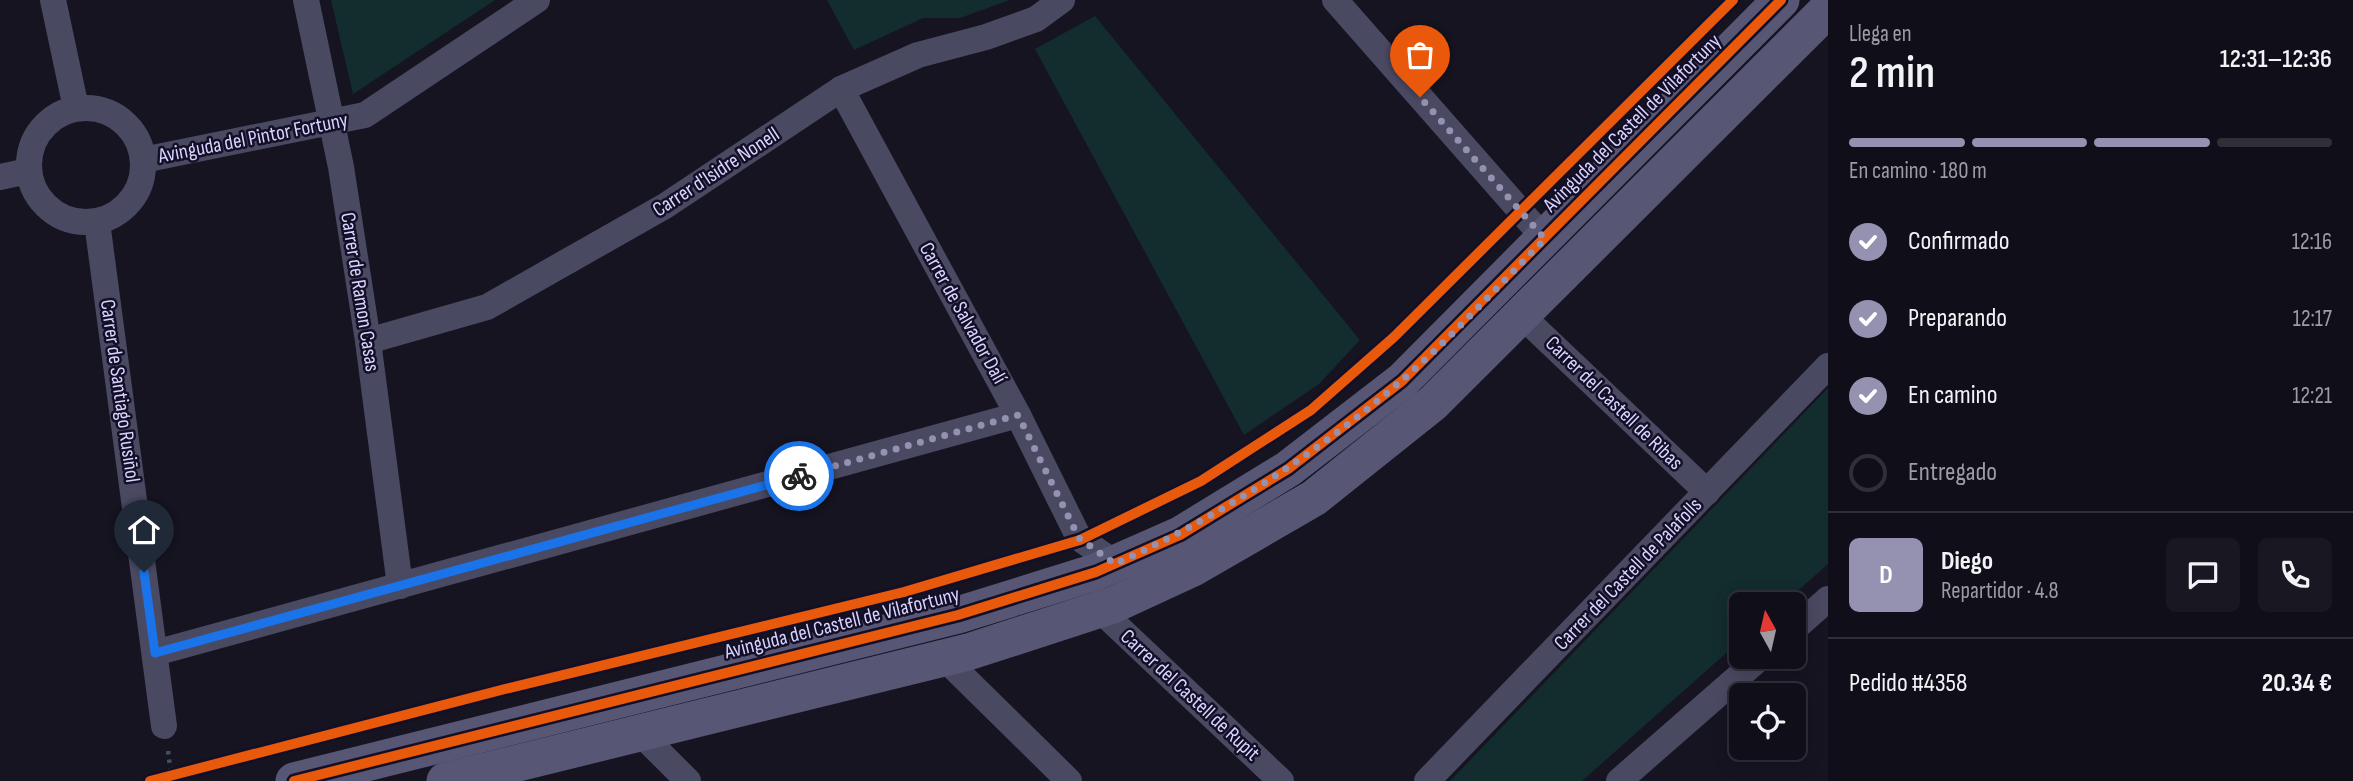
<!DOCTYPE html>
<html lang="es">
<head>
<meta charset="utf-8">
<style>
	:root { --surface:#100f19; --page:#191822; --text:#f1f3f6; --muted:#9c9ca2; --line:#302f38; --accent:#9591b1 }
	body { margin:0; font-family:"Sofia Sans Condensed",sans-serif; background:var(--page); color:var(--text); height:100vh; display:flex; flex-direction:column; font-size:26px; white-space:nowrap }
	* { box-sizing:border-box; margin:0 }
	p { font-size:23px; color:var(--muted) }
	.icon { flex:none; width:38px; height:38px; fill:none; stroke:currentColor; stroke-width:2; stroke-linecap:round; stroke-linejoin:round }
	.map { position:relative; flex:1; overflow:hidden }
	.sheet { display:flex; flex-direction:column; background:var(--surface); width:525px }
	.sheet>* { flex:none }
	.needle { width:46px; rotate:352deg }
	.controls { position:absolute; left:1729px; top:592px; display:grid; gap:14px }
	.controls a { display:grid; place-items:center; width:77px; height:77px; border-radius:10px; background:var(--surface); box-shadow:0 4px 18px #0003,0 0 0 2px var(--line); font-size:35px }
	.pin { position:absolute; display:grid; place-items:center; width:60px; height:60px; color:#fff; margin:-72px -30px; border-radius:50% 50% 50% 0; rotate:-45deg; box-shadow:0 0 7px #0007 }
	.pin .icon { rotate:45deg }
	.courier { position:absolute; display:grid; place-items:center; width:70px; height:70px; margin:-35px; border:5px solid #1a73e8; border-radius:50%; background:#fff; color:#222; box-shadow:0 2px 9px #0007 }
	.head em { font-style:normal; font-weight:600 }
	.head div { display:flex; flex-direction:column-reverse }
	.head { display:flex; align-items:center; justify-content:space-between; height:119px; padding:0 21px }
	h1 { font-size:46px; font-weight:600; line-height:52px }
	.bar { display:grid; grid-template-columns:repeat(4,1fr); gap:10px 7px; align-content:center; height:84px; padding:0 21px }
	.bar i { height:9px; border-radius:5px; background:var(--line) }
	.bar .on { background:var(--accent) }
	.bar p { grid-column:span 4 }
	.line { display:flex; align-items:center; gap:18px; padding:0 21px; border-top:2px solid var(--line) }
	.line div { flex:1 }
	.round { display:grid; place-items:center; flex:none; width:74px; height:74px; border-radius:10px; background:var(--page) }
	ol { padding:0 21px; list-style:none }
	li { display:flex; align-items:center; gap:21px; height:77px }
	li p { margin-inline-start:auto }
	li .icon { padding:7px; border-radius:50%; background:var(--accent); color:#fff; stroke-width:4 }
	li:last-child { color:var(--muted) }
	li i { width:38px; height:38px; border:4px solid var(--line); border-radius:50% }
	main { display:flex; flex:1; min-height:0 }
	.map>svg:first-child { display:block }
	.green { fill:#132c2d }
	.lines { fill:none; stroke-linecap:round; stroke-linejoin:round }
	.path { stroke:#44505f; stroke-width:4.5; stroke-dasharray:3.5 5; stroke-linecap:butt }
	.street { stroke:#4a4962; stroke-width:26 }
	.secondary { stroke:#575674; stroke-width:37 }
	.cycleway-casing { stroke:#130f26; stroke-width:15 }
	.cycleway { stroke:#e8590c; stroke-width:10 }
	.done { stroke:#9591b1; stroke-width:7; stroke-dasharray:0 12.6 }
	.route { stroke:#1a73e8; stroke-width:9 }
	.labels { text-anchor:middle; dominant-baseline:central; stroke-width:5; stroke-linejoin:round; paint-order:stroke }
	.street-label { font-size:21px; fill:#d9d4ff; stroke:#130f26 }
</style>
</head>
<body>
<main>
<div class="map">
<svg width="1828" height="781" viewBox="0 0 1828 781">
	<rect width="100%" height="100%" fill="#161421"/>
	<g class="green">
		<path d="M331,0h164l-142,94z"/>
		<path d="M827,0h183l-50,18h-37l-69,32z"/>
		<path d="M1095,16l265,324 -41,44 -75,51 -209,-386z"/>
		<path d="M1828,388v176l-45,40h-42v36l-159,141h-132z"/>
	</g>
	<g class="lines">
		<path class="path" d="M168,751l4,30"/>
		<g class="street">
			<path d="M53,0l23,108"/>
			<path d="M306,0l35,167 27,174 32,245"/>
			<path d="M1335,0l210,239"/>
			<path d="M841,89l177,326 61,123 36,25"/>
			<circle cx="86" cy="165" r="57"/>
			<path d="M143,160l222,-45 172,-115"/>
			<path d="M0,177l28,-6"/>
			<path d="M97,222l67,504"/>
			<path d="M1521,315l186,177"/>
			<path d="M368,341l119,-34 178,-101 176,-117 77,-34 68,-18 50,-18 26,-19"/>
			<path d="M1100,610l181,171"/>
			<path d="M1794,629l34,-30"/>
			<path d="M155,653l863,-238"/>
			<path d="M944,658l125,123"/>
			<path d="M640,733l48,48"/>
			<path d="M1427,781l401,-415"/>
			<path d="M1619,781l143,-125"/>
		</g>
		<g class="secondary">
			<path d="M294,781l664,-166 138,-43 84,-37 108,-66 114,-88 379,-381"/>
			<path d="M445,781l523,-129 145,-47 80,-37 121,-70 119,-95 395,-394"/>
		</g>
		<defs>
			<g id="cycleway">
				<path d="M150,781l355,-92 399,-97 176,-52 121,-59 110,-71 83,-73 339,-337"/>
				<path d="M294,781l664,-166 138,-43 84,-37 108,-66 114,-88 379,-381"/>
			</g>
		</defs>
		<use href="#cycleway" class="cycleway-casing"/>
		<use href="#cycleway" class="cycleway"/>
	</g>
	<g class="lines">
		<path class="done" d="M799,476l219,-61 61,123 36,26c104,-47 200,-109 286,-183 51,-44 97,-95 144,-142l-125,-142"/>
		<path class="route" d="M144,572l11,81 644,-177"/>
	</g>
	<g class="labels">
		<g class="street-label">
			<text transform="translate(1632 123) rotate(-45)">Avinguda del Castell de Vilafortuny</text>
			<text transform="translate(253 138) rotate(-11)">Avinguda del Pintor Fortuny</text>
			<text transform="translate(716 172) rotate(-33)">Carrer d'Isidre Nonell</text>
			<text transform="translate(360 292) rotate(81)">Carrer de Ramon Casas</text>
			<text transform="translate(963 313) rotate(61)">Carrer de Salvador Dalí</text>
			<text transform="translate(120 391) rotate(82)">Carrer de Santiago Rusiñol</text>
			<text transform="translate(1614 403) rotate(44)">Carrer del Castell de Ribas</text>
			<text transform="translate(1628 574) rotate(-46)">Carrer del Castell de Palafolls</text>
			<text transform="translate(842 623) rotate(-14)">Avinguda del Castell de Vilafortuny</text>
			<text transform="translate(1190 695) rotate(43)">Carrer del Castell de Rupit</text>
		</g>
	</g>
</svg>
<div class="controls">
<a><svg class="needle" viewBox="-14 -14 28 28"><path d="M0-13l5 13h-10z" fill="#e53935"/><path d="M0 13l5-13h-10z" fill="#9c9ca2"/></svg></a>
<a><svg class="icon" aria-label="locate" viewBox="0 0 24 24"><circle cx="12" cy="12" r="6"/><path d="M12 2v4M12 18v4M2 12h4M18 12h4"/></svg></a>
</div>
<div class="pin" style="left:1420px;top:97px;background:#ea580c"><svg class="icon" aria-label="bag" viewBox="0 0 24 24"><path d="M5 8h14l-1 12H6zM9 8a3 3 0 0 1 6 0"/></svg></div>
<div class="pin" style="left:144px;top:572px;background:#1f2937"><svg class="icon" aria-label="home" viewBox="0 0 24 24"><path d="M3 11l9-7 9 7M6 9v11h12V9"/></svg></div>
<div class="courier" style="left:799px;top:476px"><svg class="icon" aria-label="bike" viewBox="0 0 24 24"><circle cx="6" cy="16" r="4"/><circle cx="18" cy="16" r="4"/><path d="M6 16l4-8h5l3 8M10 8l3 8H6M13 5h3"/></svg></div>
</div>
<section class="sheet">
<div class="head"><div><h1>2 min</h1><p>Llega en</p></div><em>12:31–12:36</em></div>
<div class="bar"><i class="on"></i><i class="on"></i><i class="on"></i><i></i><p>En camino · 180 m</p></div>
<ol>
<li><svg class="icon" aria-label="check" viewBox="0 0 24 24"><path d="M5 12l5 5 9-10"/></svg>Confirmado<p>12:16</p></li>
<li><svg class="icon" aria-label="check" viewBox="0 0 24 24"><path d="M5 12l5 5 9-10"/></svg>Preparando<p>12:17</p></li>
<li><svg class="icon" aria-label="check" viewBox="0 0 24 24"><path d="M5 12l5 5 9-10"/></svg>En camino<p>12:21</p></li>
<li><i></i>Entregado</li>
</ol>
<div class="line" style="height:126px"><b class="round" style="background:var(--accent);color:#fff">D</b><div><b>Diego</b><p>Repartidor · 4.8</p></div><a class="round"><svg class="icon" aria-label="chat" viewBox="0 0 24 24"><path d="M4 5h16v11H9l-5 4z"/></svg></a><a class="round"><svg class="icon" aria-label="phone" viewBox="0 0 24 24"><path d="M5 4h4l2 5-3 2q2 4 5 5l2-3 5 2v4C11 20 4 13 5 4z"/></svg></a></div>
<div class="line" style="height:91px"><div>Pedido #4358</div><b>20.34 €</b></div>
</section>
</main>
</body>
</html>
